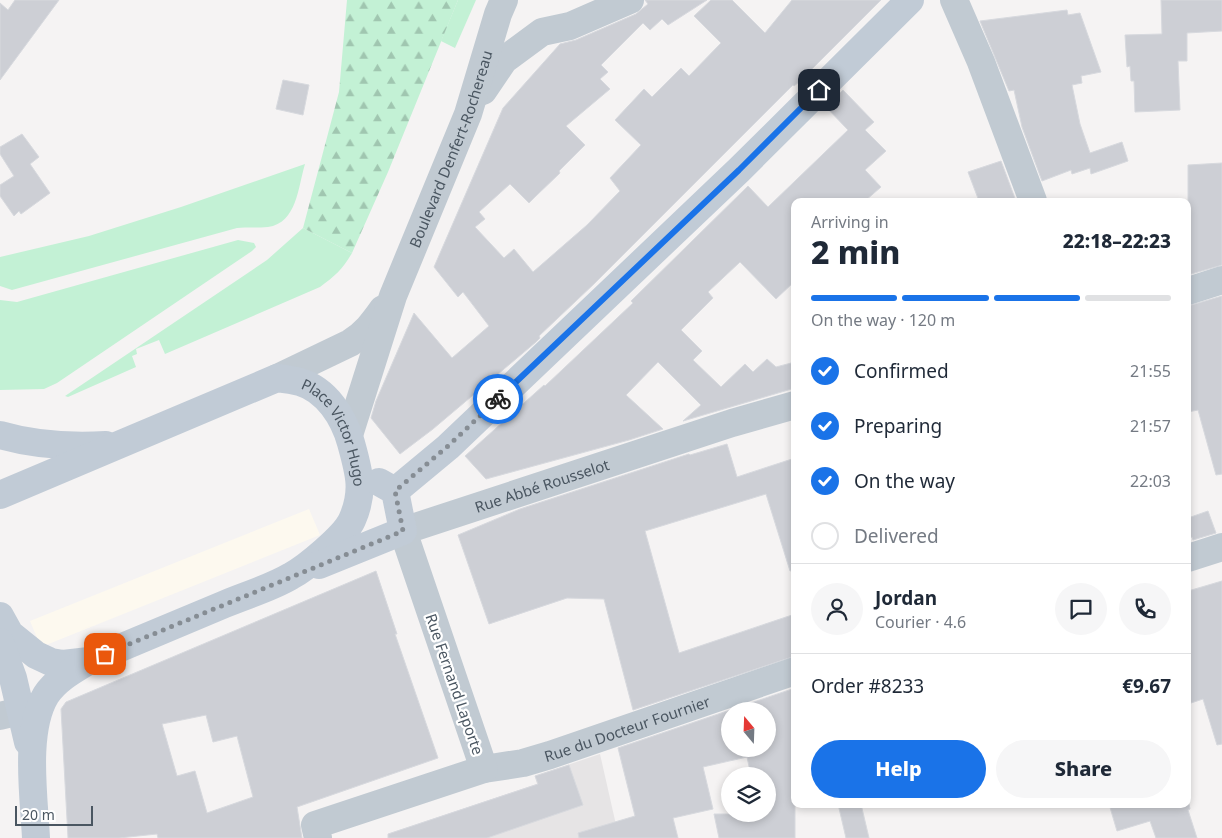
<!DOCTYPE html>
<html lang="en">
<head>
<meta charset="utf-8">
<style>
	:root { --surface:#fff; --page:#f6f6f7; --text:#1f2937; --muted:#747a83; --line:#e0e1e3; --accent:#1a73e8 }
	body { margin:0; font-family:"Noto Sans",sans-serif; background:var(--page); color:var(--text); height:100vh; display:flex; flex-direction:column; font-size:19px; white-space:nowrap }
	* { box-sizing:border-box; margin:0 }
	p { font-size:16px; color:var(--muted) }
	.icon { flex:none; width:28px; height:28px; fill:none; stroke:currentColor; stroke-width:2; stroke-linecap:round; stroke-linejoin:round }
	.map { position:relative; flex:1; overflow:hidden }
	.drawer { position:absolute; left:791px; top:198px; width:400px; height:610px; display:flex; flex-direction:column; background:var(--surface); border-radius:10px; box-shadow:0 2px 8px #0003 }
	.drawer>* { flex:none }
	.needle { width:32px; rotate:341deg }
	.controls { position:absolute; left:721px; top:702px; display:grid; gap:10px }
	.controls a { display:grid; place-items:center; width:55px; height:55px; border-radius:50%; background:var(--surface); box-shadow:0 2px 8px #0003; font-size:25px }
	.scale { position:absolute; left:15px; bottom:12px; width:78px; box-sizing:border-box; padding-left:5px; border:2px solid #4a5661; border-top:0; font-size:14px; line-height:18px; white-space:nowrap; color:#4a5661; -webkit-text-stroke:4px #fff; paint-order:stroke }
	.pin { position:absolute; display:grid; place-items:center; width:42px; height:42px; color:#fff; margin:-21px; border-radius:10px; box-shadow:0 2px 8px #0006 }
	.courier { position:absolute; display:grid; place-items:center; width:50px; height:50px; margin:-25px; border:4px solid #1a73e8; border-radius:50%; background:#fff; color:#222; box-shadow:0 1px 6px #0007 }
	.head em { font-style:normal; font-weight:800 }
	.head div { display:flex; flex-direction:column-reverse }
	.head { display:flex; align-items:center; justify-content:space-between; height:85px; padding:0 20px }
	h1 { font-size:32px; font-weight:800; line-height:38px }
	.bar { display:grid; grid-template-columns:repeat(4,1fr); gap:8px 5px; align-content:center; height:60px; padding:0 20px }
	.bar i { height:6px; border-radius:4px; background:var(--line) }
	.bar .on { background:var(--accent) }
	.bar p { grid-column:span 4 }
	.line { display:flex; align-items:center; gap:12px; padding:0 20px; border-top:1px solid var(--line) }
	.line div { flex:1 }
	.round { display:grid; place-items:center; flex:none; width:52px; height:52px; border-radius:26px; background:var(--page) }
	ol { padding:0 20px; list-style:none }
	li { display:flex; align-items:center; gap:15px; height:55px }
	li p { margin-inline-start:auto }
	li .icon { padding:5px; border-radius:50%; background:var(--accent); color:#fff; stroke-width:4 }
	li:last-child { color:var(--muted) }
	li i { width:28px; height:28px; border:2px solid var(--line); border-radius:50% }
	.button { display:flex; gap:10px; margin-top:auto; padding:10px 20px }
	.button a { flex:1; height:58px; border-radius:30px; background:var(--accent); color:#fff; font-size:20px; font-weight:800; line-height:58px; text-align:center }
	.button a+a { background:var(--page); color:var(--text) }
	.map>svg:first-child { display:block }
	.commercial { fill:#fdf9ef }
	.education { fill:#e6e4e5 }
	.green { fill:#c3f1d5 }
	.forest { fill:url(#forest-firs) }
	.building { fill:#cdcfd5; stroke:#d7d9de; fill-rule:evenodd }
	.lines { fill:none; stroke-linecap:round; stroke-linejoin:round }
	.minor { stroke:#c1cad2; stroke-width:28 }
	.secondary { stroke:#c1cbd6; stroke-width:28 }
	.done { stroke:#868d94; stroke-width:5; stroke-dasharray:0 9 }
	.route { stroke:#1a73e8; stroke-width:6 }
	.labels { text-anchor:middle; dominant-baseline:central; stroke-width:4.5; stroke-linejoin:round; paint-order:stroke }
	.street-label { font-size:15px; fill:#4a5661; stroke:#fff }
</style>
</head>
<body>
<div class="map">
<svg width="1222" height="838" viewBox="0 0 1222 838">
	<defs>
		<pattern id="forest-firs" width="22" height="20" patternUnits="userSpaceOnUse" patternTransform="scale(1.25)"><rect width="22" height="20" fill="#c3f1d5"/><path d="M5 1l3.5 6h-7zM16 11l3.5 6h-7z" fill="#a0c6b0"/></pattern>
	</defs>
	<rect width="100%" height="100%" fill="#f5f3f3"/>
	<path class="commercial" d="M309,509l11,26 -279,112 -11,-26z"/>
	<path class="education" d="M600,754l19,84h-203l11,-17 110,-37 -2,-8z"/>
	<g class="green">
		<path d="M458,0h18l-21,48 -14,-7z"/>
		<path d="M305,164c-7,23 -8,59 -37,63 -10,1 -21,0 -31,1l-225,62 -12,-4v-29l89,-21 92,-29z"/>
		<path d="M303,228l49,25c-9,16 -17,23 -32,34l-155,67 -6,-14 -23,9 1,5 -5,2 4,11 -68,30 -3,-1 202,-136z"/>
		<path d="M238,240l16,3 2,4 -4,4 -195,132 -13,6 -44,1v-90l17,2z"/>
	</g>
	<path class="forest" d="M347,0h111l-70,172 -36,81 -49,-25 36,-136z"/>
	<g class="building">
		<path d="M15,0h44l-59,80v-77l8,7z"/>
		<path d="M645,0h62l-39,25 -6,-6 -12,11 -7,-7 -42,42 7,7 -8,7 10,10 -44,37 19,19 -26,26 1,2 -24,23 -7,7 -19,-19 -31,28 6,7 -10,8 29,31 10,-9 19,23 54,-47 33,-34 -10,-13 31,-33 -26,-25 29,-31 8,8 29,-29 8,8 32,-33 -27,-27 17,-16h21l33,33 27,-33h89l-82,82 -5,4 -1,-1 -198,198 -56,53 1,2 -4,4 -103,87 -33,25 -29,-36 5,-17 38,-88 38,45 37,-32 -26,-34 -5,5 -24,-30 69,-159 57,-64 16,-4 60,-26 12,-10z"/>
		<path d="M1161,0h61v31l-35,2v28h-9l2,49 -45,2 -1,-31h-3l-1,-15 -3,1 -2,-32 37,-1z"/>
		<path d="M1067,10l1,5 12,-2 21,59 -20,4 1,7 -10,2 8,39 10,29 32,-11 6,19 -37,13 -1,-6 -18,6 -1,-4 -29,11 -20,-54 -8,-37 -5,1 -29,-70z"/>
		<path d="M283,80l26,5 -6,30 -27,-6z"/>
		<path d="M843,90l31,32 -9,8 21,21 -21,19 16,17 -16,14h-70v80l-19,18 -36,-37 -32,30 5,6 -32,32 21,21 -9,9 28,27 24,-23 8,8 14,-13 9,8 19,-5v26l-112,33 18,-16 -43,-43 -32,33 37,34 -34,11 -143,39 -21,-23 79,-71 1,1 88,-83 -2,-2 117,-115 20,21 80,-77 -22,-23z"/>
		<path d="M22,134l17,23 -9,7 20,29 -29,21 -2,-3 -5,5 -14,-20v-11l14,-9 -14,-22v-7z"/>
		<path d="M1001,161l15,40h-37l-11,-29z"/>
		<path d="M1222,163v102l-34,10v-110z"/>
		<path d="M1222,296v178l-6,1 -18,-65 -10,2v-106z"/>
		<path d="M727,444l10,33 58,-19v112l-5,1 -24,-77 -121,37 34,122 116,-39v42l-162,54 -29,-111 -37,-1 -78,26 -31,-89 62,-26 169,-55 1,1z"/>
		<path d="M1208,511l8,22 -23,7 -1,-3 -4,1v-20z"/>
		<path d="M376,571l21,63h-2l43,124 -141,49 5,31h-144l-1,-4 -38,4h-51l-7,-129 5,-7zM206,715l7,27 24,-6 16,61 -46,16 -12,-42 -18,5 -15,-52z"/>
		<path d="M1222,581v163l-5,1 -14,-46 -15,5v-113z"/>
		<path d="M795,688v150h-76l-5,-24h54v-38h-17l-4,-19 -44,10 10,42 -40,9 5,20h-99l-1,-5 57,-17 -17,-68zM730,711h38v38h-38z"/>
		<path d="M569,765l14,40 -96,33h-99v-4l150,-50 -3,-8z"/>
		<path d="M838,804h23l8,34h-23z"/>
		<path d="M1109,804h80l1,5 -2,1 9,28h-41l-6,-17 -33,10z"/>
	</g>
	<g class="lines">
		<g class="minor">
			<path d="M954,0l27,62 52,139"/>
			<path d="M483,91l21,-31 38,-28 28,-6 60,-26"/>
			<path d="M1188,291l34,-11"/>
			<path d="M277,378l73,-35c15,-9 23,-20 33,-34"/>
			<path id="s1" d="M349,435l44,-139 75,-182 30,-100 6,-14"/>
			<path d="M1188,558l34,-11"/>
			<path d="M0,716l21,-5 17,-1"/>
			<path id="s2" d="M484,769l39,-6 27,-8 245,-84"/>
			<path id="s3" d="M318,838l-3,-13 169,-56 -81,-238 329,-108 63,-18"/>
		</g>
		<g class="secondary">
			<path d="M0,435c34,10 70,12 106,10"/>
			<path d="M395,491l53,-44 291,-277 171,-170"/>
			<path id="s4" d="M0,495l277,-117c8,1 16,2 23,4 27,8 44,36 51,61 8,29 14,48 1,77 -7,16 -46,48 -61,56 -20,12 -45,19 -66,28 -46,19 -91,38 -136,57l-26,3 -12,-2 -15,-7 -26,-21 -10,-18"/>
			<path d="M319,565l84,-34 -8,-40 -16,-9"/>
			<path d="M0,642l13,36 15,64"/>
			<path d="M36,838c-2,-41 -12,-107 10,-143 10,-15 26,-24 41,-33"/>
		</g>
	</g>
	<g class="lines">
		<path class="done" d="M105,654l298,-123 -8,-40 53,-45 50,-47"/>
		<path class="route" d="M498,399l241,-229 80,-80"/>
	</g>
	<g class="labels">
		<g class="street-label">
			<text stroke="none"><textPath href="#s1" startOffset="304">Boulevard Denfert-Rochereau</textPath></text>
			<text stroke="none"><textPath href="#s4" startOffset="389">Place Victor Hugo</textPath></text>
			<text stroke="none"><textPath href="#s3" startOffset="589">Rue Abbé Rousselot</textPath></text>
			<text transform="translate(455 684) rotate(71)">Rue Fernand Laporte</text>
			<text stroke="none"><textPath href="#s2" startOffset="149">Rue du Docteur Fournier</textPath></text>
		</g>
	</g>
</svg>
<div class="controls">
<a><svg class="needle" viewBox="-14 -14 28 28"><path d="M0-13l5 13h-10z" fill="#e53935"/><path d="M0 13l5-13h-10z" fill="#747a83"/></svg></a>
<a><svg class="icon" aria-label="layers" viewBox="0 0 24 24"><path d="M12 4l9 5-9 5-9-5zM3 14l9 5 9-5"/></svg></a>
</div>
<div class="scale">20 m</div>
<div class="pin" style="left:105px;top:654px;background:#ea580c"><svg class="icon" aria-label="bag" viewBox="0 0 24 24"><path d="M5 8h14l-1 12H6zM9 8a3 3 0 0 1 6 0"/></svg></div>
<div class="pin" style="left:819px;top:90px;background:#1f2937"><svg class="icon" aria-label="home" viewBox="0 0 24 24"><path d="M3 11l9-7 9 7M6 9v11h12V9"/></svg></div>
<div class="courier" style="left:498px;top:399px"><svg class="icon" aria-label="bike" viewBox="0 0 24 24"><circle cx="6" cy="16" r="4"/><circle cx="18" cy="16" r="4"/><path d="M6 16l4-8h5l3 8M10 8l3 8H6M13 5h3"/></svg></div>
<section class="drawer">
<div class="head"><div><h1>2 min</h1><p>Arriving in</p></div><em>22:18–22:23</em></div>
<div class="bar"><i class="on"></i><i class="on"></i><i class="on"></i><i></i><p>On the way · 120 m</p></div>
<ol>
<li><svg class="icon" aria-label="check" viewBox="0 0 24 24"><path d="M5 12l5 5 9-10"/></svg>Confirmed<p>21:55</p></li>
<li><svg class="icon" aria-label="check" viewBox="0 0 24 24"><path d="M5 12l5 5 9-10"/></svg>Preparing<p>21:57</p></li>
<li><svg class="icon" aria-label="check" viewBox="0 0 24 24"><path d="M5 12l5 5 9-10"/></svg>On the way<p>22:03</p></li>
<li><i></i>Delivered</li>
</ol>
<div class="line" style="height:90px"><a class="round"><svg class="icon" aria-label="person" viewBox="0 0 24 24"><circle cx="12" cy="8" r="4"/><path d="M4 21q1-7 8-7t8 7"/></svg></a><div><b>Jordan</b><p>Courier · 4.6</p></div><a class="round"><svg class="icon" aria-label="chat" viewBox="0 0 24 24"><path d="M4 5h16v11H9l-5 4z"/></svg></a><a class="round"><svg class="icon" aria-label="phone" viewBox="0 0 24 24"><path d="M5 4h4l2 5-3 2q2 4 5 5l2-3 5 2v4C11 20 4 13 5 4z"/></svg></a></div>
<div class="line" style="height:65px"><div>Order #8233</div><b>€9.67</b></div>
<div class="button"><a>Help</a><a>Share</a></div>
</section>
</div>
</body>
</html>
